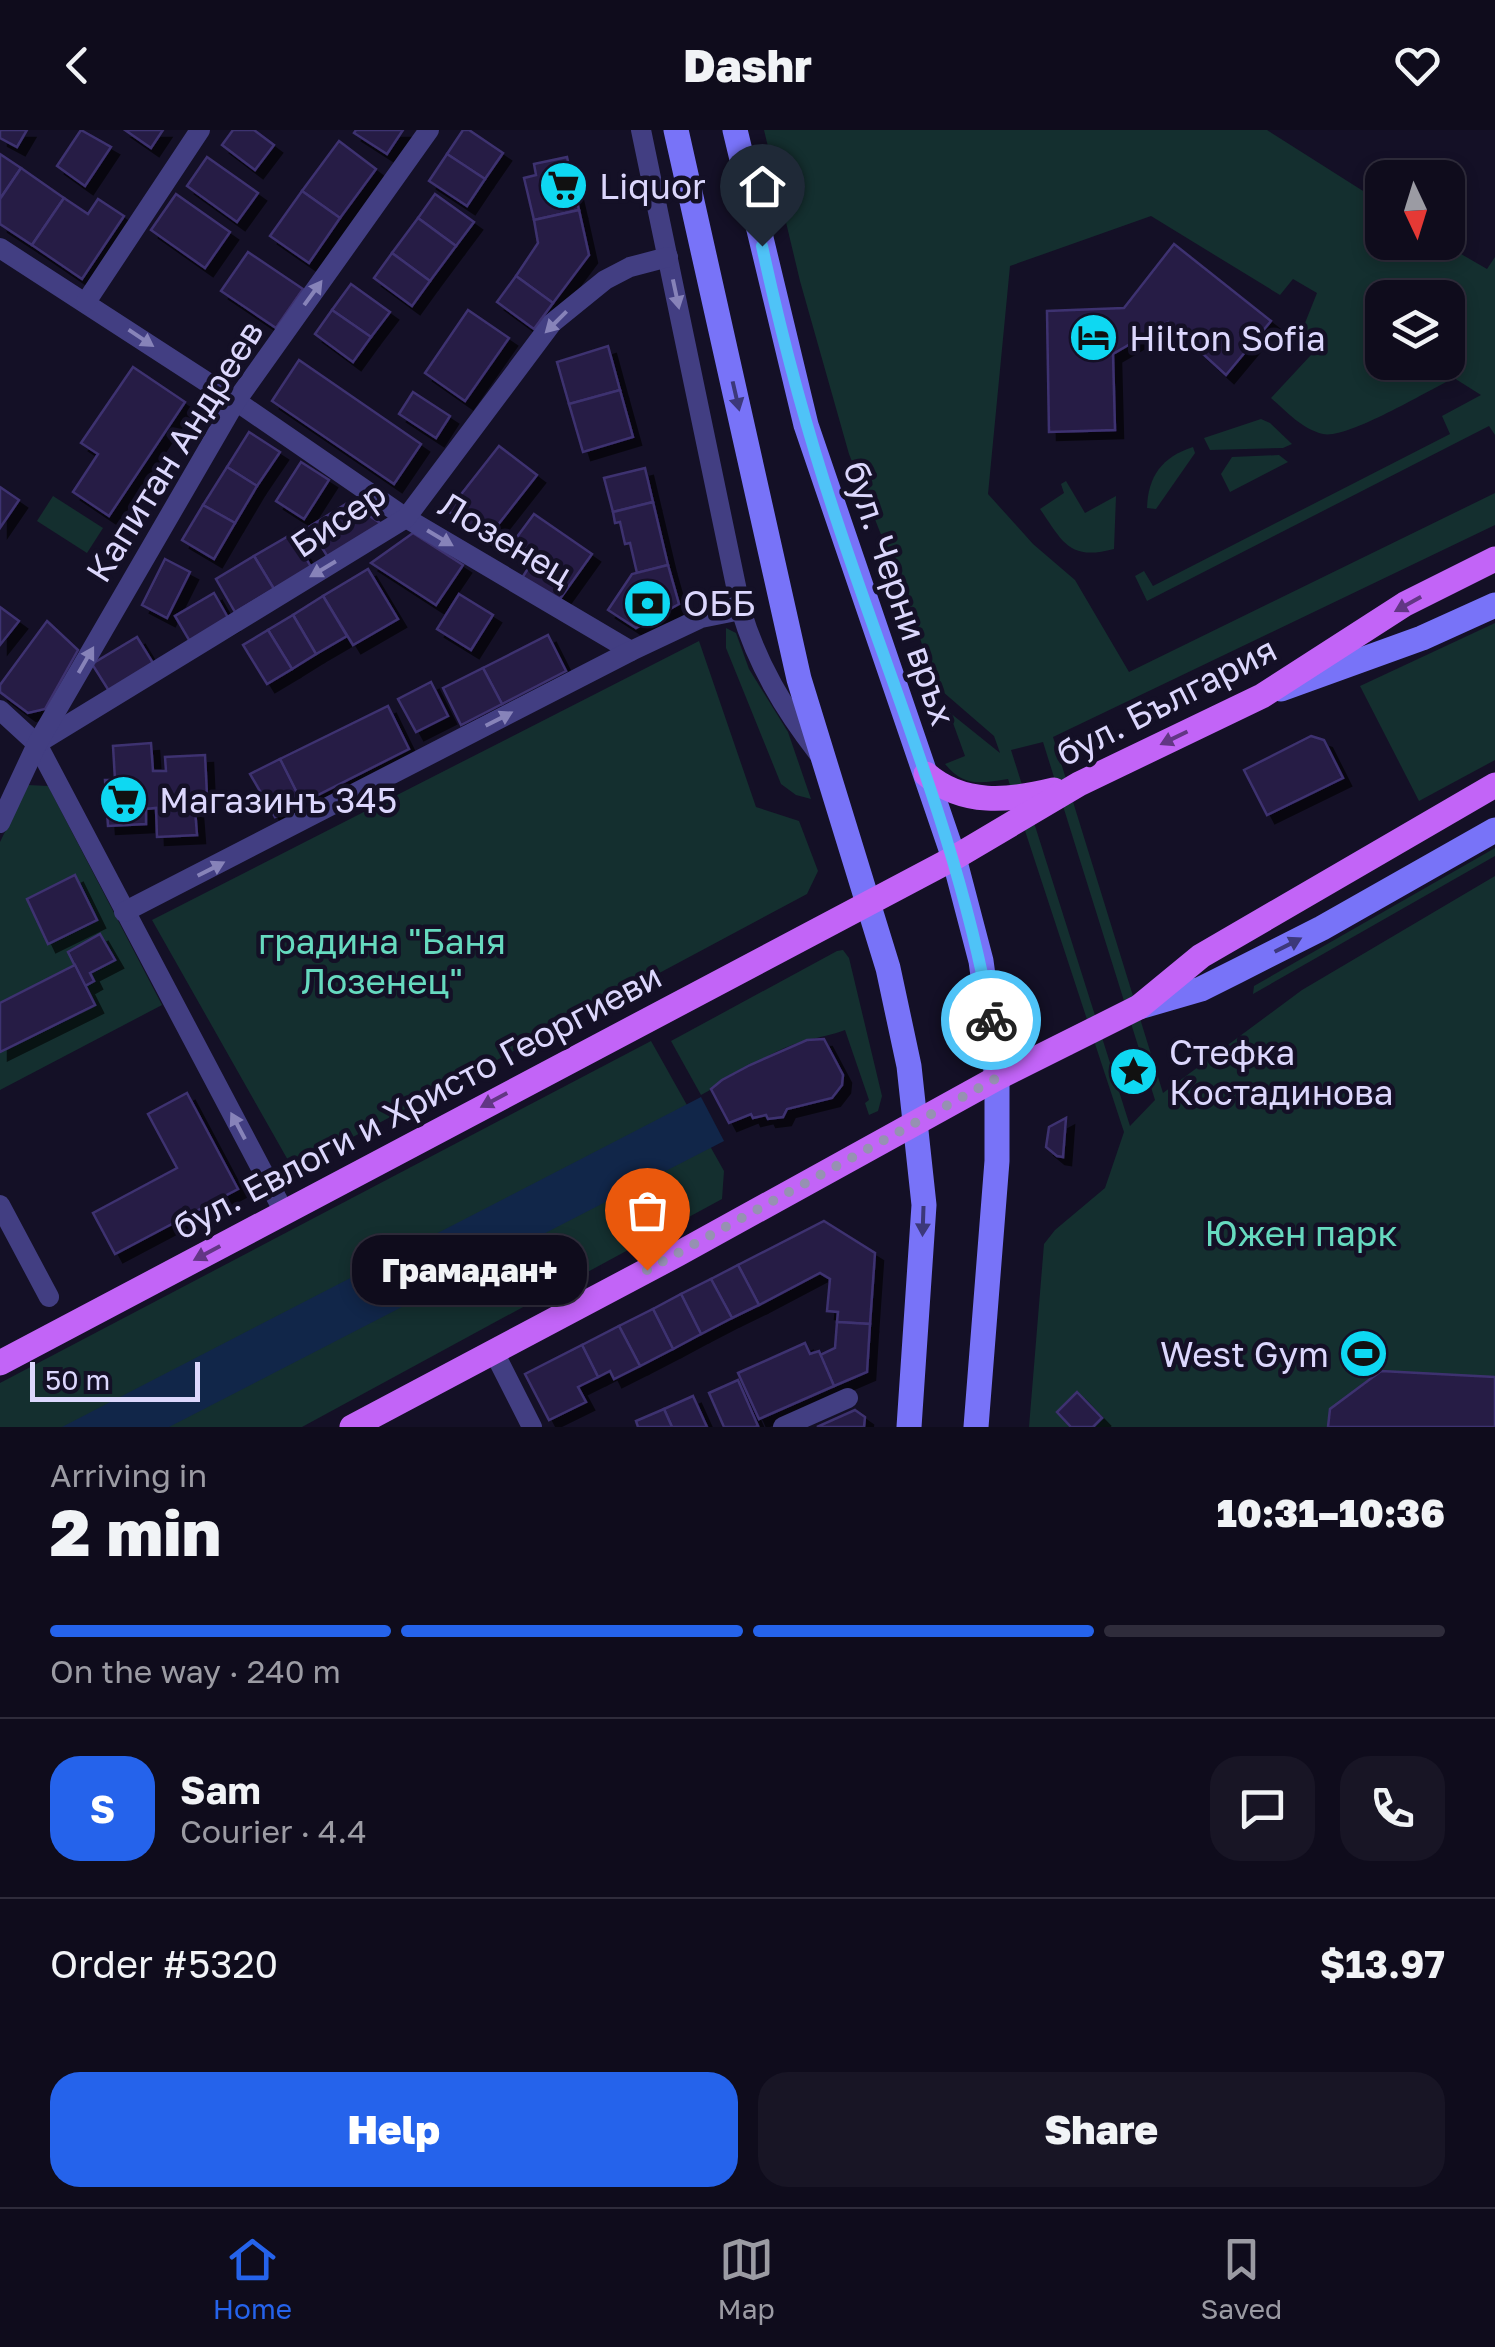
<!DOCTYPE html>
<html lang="en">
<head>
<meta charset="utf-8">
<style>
	:root { --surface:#0f0c1c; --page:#181525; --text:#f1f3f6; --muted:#9b9ba3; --line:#2f2c3b; --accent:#2563eb }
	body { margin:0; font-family:"Golos Text",sans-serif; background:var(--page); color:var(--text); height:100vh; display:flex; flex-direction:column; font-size:38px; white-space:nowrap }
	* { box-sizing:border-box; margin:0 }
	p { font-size:32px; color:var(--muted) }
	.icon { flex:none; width:55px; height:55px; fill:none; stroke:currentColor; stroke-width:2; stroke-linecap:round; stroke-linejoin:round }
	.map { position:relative; height:1297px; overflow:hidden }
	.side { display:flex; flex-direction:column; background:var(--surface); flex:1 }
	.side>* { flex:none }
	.needle { width:65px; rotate:176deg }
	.fabs { position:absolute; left:1365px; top:30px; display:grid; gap:20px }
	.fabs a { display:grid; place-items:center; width:100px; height:100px; border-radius:20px; background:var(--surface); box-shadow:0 5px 15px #0003,0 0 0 2px var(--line); font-size:50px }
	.scale { position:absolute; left:30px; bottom:25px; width:170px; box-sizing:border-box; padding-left:10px; border:5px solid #dcd7fd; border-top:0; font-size:28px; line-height:35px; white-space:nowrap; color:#dcd7fd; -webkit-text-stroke:8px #141026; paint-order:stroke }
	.pin { position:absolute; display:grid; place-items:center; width:85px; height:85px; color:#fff; margin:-102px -42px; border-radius:50% 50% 50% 0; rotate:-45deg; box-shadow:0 0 10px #0007 }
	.pin .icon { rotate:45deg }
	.courier { position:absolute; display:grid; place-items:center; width:100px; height:100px; margin:-50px; border:8px solid #4fc3f7; border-radius:50%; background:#fff; color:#222; box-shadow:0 2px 12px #0007 }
	.bubble { position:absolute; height:70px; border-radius:30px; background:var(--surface); box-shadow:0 5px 15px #0003,0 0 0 2px var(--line); font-size:32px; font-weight:800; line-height:70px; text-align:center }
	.headline em { font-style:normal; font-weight:800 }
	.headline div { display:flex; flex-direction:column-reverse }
	.headline { display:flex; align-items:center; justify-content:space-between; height:170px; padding:0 50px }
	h1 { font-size:65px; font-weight:800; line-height:75px }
	.bar { display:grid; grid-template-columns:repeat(4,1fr); gap:15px 10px; align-content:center; height:120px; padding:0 50px }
	.bar i { height:12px; border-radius:8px; background:var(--line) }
	.bar .current { background:var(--accent) }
	.bar p { grid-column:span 4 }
	.line { display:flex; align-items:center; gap:25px; padding:0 50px; border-top:2px solid var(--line) }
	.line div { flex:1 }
	.round { display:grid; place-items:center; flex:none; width:105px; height:105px; border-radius:30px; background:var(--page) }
	.button { display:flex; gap:20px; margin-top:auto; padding:20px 50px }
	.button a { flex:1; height:115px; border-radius:30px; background:var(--accent); color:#fff; font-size:40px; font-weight:800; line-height:115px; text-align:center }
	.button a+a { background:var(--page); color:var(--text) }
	header { display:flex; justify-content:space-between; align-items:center; height:130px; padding:0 50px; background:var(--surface); font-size:45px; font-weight:800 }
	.tabs { display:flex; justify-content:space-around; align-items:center; height:140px; border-top:2px solid var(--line); background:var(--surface); font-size:28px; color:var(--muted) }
	.tabs a { display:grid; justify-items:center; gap:5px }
	.tabs .current { color:var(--accent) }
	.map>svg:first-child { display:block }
	.green { fill:#142f2f; fill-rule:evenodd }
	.water { fill:#112649 }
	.building { fill:#261d45; stroke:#3e3170; stroke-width:2.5; filter:url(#shadow) }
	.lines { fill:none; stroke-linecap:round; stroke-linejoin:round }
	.minor { stroke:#423e82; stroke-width:20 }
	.secondary { stroke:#7873f8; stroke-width:25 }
	.primary { stroke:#c264f7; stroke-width:25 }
	.oneway { fill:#8783b9 }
	.oneway2 { fill:#3c387a }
	.oneway3 { fill:#623684 }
	.done { stroke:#9691b2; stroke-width:10; stroke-dasharray:0 18 }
	.route { stroke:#4fc3f7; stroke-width:12 }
	.labels { text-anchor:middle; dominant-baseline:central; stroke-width:9; stroke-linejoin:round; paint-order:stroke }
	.poi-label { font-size:35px; fill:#dcd7fd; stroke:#141026; text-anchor:start }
	.street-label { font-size:35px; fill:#dcd7fd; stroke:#141026 }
	.park-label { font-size:35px; fill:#66dabf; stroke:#141026 }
</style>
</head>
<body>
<header><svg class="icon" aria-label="back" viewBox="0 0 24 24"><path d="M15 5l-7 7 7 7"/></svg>Dashr<svg class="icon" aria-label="heart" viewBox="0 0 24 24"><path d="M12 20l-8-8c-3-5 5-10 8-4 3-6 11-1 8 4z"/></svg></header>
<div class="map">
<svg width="1495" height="1297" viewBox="0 0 1495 1297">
	<defs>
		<filter id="shadow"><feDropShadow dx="8" dy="8" stdDeviation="0" flood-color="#0009"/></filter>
	</defs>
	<rect width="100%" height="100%" fill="#141026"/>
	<g class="green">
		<path d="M764,0h503l115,73v39l60,1 45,26 8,-12v178l-6,-9 -342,175 -12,-25 9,-5 9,15 297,-152 -8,-18 39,-21 -27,-17c-25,12 -108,62 -131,56 -21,-5 -36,-22 -52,-36l40,-43 -8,-27 14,-35 -24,-14 -13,16 -129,-79 -141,50 -22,228 45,50 42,36 54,92 366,-179v32l-442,212 110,356 139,-103 193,-114v551h-466l15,-183 11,-14 50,-42 19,-56 -116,-353c-27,4 -43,9 -63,-15l20,-8 -16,-44 51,41 -6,-17 -59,-51 -24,-75 -62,-156 -49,-173zM1382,168h66v64h-66zM1043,612l112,358 -25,26 -119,-376z"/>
		<path d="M1261,289l9,4 22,21 -9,4 -73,2 -6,-12z"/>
		<path d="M1193,317l2,6 -39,56 -9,-1c1,-32 15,-51 46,-61z"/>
		<path d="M1279,325l9,7 -58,30 -9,-18 11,-17z"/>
		<path d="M1066,351l19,32 31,-17 -2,53c-45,12 -51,-7 -74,-40l24,-16 -3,-9z"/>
		<path d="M53,366l50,32 -16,25 -50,-32z"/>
		<path d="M1495,493v137l-76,41 -59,-115z"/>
		<path d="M726,498l10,5 13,36 39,63 23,67 -15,-4 -15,-11 -55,-136z"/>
		<path d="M699,511l57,166 43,14 19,50 -11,23 -514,275 -141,-249z"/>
		<path d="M28,655l20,1 114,219 -162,85v-248z"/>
		<path d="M1495,718v8l-242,138 1,-8z"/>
		<path d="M843,820l6,8 33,138 -4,15 -9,4 -4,-12 4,-3 -24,-70c-13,5 -25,7 -38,10 -39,11 -72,37 -106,55l-30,-54 166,-90z"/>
		<path d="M651,911l73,130 -2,28 -420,228h-302v-44z"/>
	</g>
	<path class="water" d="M701,967l23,44 -555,286h-107z"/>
	<g class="building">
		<path d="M0,0h27l-10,17 -17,-9z"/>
		<path d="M81,0l30,17 -26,39 -28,-20z"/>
		<path d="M125,0h38l-12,18z"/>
		<path d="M233,0h21l20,15 -19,25 -33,-25z"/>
		<path d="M356,0h47l-16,24 -33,-21z"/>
		<path d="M463,0h6l34,23 -18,26 -38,-25z"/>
		<path d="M339,11l37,28 -36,49 -38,-27z"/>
		<path d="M0,24l21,14 -21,31z"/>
		<path d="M447,24l38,25 -18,27 -38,-25z"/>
		<path d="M207,27l51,36 -21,29 -50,-36z"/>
		<path d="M567,27l12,53 -45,10 -10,-42 12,-3 -2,-11z"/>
		<path d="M21,38l43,30 -32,47 -32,-21v-25z"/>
		<path d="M302,61l38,27 -31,45 -39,-27z"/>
		<path d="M176,64l54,38 -25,36 -54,-38z"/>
		<path d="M435,64l39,28 -18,24 -38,-28z"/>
		<path d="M64,68l24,16 10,-15 26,17 -42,63 -50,-34z"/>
		<path d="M579,80l10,45 -36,48 -37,-27 22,-33 -4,-23z"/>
		<path d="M418,88l38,28 -26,35 -38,-28z"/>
		<path d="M1174,114l97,77 -45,54 -58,-53 -55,32 2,76 -66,2 -2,-121 77,-3z"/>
		<path d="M248,122l55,37 -27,39 -55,-37z"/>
		<path d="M392,123l38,28 -18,25 -38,-28z"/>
		<path d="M516,146l37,27 -19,26 -37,-27z"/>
		<path d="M351,154l39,28 -19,25 -39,-27z"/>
		<path d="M332,180l39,27 -18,25 -38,-28z"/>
		<path d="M468,180l41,28 -44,63 -40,-28z"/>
		<path d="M608,216l12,44 -51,14 -12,-42z"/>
		<path d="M299,230l122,84 -27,40 -122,-83z"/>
		<path d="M133,237l52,35 -76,114 -36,-24 25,-38 -17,-11z"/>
		<path d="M620,260l13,47 -50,15 -14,-48z"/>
		<path d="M413,262l37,24 -14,22 -37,-24z"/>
		<path d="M249,302l31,20 -23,34 -30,-19z"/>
		<path d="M499,316l38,29 -51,65 -38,-29z"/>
		<path d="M301,332l28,18 -25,39 -28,-18z"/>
		<path d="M227,337l30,19 -22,37 -32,-18z"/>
		<path d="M645,338l8,34 -40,10 -9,-34z"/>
		<path d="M0,357l19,13 -19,28z"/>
		<path d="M349,372l34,23 -54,34 -20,-32z"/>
		<path d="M653,372l15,63 -31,8 -7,-30 -5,1 -5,-22 -5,1 -2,-11z"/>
		<path d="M203,375l32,18 -21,36 -32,-19z"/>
		<path d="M534,384l58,40 -35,49 -35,-25 14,-22 -22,-15z"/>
		<path d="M413,403l50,32 -27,40 -65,-42z"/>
		<path d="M292,404l19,33 -37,22 -20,-33z"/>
		<path d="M254,426l20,33 -39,23 -19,-33z"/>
		<path d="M165,429l25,13 -23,46 -25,-13z"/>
		<path d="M668,435l11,39 -43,24 -28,-18 24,-36z"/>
		<path d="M368,439l30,50 -45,26 -30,-49z"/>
		<path d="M214,463l17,30 -39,22 -17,-29z"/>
		<path d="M459,464l34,21 -22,35 -34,-21z"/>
		<path d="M323,466l24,40 -31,18 -23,-39z"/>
		<path d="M0,477l19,14 -19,24z"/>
		<path d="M293,485l23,39 -24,15 -24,-39z"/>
		<path d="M47,491l31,29 -33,59 -17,4 -28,-21v-7z"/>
		<path d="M268,500l24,39 -25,15 -24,-39z"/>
		<path d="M548,505l18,36 -64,33 -19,-36z"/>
		<path d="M137,507l16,26 -44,28 -17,-27z"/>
		<path d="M483,538l19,36 -41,21 -18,-37z"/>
		<path d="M431,552l17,34 -32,16 -18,-33z"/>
		<path d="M388,576l21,43 -107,54 -22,-44z"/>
		<path d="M1311,606l13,4 19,38 -76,37 -23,-45z"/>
		<path d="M151,613l2,28h13l-1,-14 40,-2 2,41h-13l3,39 -40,2 -1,-29 -10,1v15l-38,2 -3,-46h10l-2,-34z"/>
		<path d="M280,629l22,44 -27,14 -25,-43z"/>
		<path d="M75,745l22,45 -49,24 -21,-45z"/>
		<path d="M100,804l15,26 -25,13 4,8 -9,5 -17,-34z"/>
		<path d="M75,835l20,40 -95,47v-49z"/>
		<path d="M824,909l19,36 -1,10 -10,13 -45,11 -4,8 -15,2 -2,-4 -13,3 -2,-4 -22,9 -18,-34 11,-9 28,-15 57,-25z"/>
		<path d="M187,963l51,96 -123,65 -22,-41 84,-45 -29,-54z"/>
		<path d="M1066,988l-3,39 -6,-1 -11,-9 3,-20z"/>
		<path d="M824,1091l51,32 -5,71 -33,-2 1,-10 -11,-1 3,-32 -10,-6 -61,32 -21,-40z"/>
		<path d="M738,1135l21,40 -27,13 -21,-39z"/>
		<path d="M711,1149l21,39 -31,16 -20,-40z"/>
		<path d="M681,1164l20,40 -28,15 -20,-40z"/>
		<path d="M653,1179l20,40 -33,17 -21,-40z"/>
		<path d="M837,1192l33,2 -3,48 -33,14 -14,-31 15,-7z"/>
		<path d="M619,1196l21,40 -26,13 -4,-8 -12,6 -16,-32z"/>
		<path d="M805,1213l5,11 9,-3 15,35 -75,33 -21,-46z"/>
		<path d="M582,1215l16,32 -20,10 8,15 -37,18 -24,-46z"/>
		<path d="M1381,1241l114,6v50h-167l2,-18z"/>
		<path d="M738,1250l20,46 -3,1h-31l-15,-34z"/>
		<path d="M1077,1262l25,26 -9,9h-22l-14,-15z"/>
		<path d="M693,1266l14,31h-35l-8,-18z"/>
		<path d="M664,1279l8,18h-34l-2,-6z"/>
		<path d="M855,1280l10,7 -1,10h-47z"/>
	</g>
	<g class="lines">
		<g class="minor">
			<path d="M641,0l100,480c16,54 43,99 77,143"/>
			<path d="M0,118l236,153 170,117 225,133"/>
			<path d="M86,172l114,-172"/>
			<path d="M0,580l37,34 247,468"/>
			<path d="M38,613l368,-225 146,-195 53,-43 25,-13 38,-10"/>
			<path d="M0,693l37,-79 199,-343 193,-271"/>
			<path d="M124,782l507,-261 70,-33 40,-8"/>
			<path d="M0,1075l49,92"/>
			<path d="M494,1222l38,75"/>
			<path d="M783,1297l65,-29"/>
		</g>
		<g class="secondary">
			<path d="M676,0l123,549 89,289 21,98 15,139 -15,222"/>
			<path d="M735,0l71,295 148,433 27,103 16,117v83l-21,266"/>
			<path d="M1281,559l141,-51 73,-33"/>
			<path d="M1139,877l62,-18 36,-18 85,-43 173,-98"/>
		</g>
		<g class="primary">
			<path d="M926,644c37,32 83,27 128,16"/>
			<path d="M0,1233l954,-505 125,-74 183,-88 143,-92 90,-45"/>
			<path d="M352,1297l326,-173 319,-176 142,-71 62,-51 294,-171"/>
		</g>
	</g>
	<defs><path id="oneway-solid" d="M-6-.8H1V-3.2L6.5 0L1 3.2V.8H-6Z" transform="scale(2.5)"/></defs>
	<g class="oneway">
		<use href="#oneway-solid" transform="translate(313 163) rotate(-54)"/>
		<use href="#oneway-solid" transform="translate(676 164) rotate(78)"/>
		<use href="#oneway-solid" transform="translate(556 192) rotate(135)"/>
		<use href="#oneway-solid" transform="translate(141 208) rotate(34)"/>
		<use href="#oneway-solid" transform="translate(440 408) rotate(31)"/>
		<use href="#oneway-solid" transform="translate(323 439) rotate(149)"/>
		<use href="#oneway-solid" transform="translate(86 530) rotate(-60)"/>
		<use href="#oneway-solid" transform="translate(499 589) rotate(-27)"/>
		<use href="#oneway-solid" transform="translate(211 739) rotate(-27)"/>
		<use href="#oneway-solid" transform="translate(238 996) rotate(-118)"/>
	</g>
	<g class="oneway2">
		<use href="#oneway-solid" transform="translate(736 266) rotate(77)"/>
		<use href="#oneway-solid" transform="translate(1288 815) rotate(-27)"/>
		<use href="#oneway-solid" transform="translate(923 1091) rotate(92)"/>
	</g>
	<g class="oneway3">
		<use href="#oneway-solid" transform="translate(1408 474) rotate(151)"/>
		<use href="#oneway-solid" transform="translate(1174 608) rotate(154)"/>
		<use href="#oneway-solid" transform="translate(494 970) rotate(152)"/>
		<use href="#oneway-solid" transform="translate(207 1123) rotate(152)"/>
	</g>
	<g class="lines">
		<path class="done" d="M647,1140l350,-192 -6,-58"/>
		<path class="route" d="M762,116c20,92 44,183 74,272 55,167 125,329 155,502"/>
	</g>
	<defs>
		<symbol id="supermarket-disc" viewBox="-11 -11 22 22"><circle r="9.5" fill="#0ed8f2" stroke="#141026"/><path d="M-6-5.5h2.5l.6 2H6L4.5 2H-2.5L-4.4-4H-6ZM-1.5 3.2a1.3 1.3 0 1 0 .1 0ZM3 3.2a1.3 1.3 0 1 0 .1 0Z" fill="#111"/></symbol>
		<symbol id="hotel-disc" viewBox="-11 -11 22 22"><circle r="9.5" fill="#0ed8f2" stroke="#141026"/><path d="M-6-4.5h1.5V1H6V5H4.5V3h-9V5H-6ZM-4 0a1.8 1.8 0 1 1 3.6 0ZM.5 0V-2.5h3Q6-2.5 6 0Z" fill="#111"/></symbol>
		<symbol id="bank-disc" viewBox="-11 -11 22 22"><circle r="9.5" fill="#0ed8f2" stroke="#141026"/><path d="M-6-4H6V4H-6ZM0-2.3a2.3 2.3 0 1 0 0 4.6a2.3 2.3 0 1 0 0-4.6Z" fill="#111"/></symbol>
		<symbol id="sight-disc" viewBox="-11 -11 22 22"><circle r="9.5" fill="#0ed8f2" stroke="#141026"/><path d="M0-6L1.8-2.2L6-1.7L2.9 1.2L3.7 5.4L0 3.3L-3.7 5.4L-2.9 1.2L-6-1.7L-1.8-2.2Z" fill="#111"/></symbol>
		<symbol id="stadium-disc" viewBox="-11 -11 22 22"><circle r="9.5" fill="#0ed8f2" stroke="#141026"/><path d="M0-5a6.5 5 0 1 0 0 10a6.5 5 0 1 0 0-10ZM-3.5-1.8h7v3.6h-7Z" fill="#111"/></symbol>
	</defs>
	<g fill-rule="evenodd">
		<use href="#supermarket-disc" x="536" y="28" width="55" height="55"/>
		<use href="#hotel-disc" x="1066" y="180" width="55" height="55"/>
		<use href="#bank-disc" x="620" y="446" width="55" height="55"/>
		<use href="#supermarket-disc" x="96" y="642" width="55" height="55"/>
		<use href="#sight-disc" x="1106" y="914" width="55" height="55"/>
		<use href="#stadium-disc" x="1336" y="1196" width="55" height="55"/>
	</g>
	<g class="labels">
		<g class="poi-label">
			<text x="599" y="56">Liquor</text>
			<text x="1129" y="208">Hilton Sofia</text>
			<text x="683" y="473">ОББ</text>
			<text x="159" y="670">Магазинъ 345</text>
			<text x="1169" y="922">Стефка<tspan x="1169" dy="40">Костадинова</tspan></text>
			<text x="1329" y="1224" text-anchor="end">West Gym</text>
		</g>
		<g class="street-label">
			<text transform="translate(174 321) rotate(-58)">Капитан Андреев</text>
			<text transform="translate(338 389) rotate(-34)">Бисер</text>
			<text transform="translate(506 409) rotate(31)">Лозенец</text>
			<text transform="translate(900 463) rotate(71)">бул. Черни връх</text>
			<text transform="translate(1166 571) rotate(-27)">бул. България</text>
			<text transform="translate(417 971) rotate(-28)">бул. Евлоги и Христо Георгиеви</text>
		</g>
		<g class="park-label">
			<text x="382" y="811">градина "Баня<tspan x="382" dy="40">Лозенец"</tspan></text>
			<text x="1301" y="1103">Южен парк</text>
		</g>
	</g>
</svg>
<div class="fabs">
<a><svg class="needle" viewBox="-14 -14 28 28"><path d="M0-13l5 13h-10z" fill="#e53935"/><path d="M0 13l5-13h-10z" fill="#9b9ba3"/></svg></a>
<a><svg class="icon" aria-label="layers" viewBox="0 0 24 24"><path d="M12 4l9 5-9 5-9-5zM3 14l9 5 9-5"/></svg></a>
</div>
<div class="scale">50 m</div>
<div class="pin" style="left:647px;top:1140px;background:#ea580c"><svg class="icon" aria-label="bag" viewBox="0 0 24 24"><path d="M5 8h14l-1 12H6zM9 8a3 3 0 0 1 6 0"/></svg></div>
<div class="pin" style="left:762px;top:116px;background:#1f2937"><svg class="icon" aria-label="home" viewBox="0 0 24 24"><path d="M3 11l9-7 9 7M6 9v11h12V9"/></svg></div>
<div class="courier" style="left:991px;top:890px"><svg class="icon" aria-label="bike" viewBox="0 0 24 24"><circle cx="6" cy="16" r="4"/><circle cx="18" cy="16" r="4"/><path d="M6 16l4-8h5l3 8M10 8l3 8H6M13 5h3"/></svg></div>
<div class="bubble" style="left:352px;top:1105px;width:235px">Грамадан+</div>
</div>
<section class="side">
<div class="headline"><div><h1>2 min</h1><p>Arriving in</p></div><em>10:31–10:36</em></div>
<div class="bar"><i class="current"></i><i class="current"></i><i class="current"></i><i></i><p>On the way · 240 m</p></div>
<div class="line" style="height:180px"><b class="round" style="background:var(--accent);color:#fff">S</b><div><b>Sam</b><p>Courier · 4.4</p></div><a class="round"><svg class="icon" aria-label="chat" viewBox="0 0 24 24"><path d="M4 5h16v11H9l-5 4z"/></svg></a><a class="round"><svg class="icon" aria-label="phone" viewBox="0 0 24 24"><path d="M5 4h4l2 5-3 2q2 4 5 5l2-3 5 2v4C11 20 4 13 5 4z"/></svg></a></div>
<div class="line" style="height:130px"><div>Order #5320</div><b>$13.97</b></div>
<div class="button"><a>Help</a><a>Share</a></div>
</section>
<nav class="tabs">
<a class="current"><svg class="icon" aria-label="home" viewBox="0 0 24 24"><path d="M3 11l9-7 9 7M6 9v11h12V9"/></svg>Home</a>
<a><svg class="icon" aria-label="map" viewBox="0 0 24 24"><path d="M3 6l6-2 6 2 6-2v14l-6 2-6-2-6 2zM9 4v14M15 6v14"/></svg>Map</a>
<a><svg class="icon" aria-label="saved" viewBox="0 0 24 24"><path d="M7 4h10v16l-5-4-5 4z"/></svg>Saved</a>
</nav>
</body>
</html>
